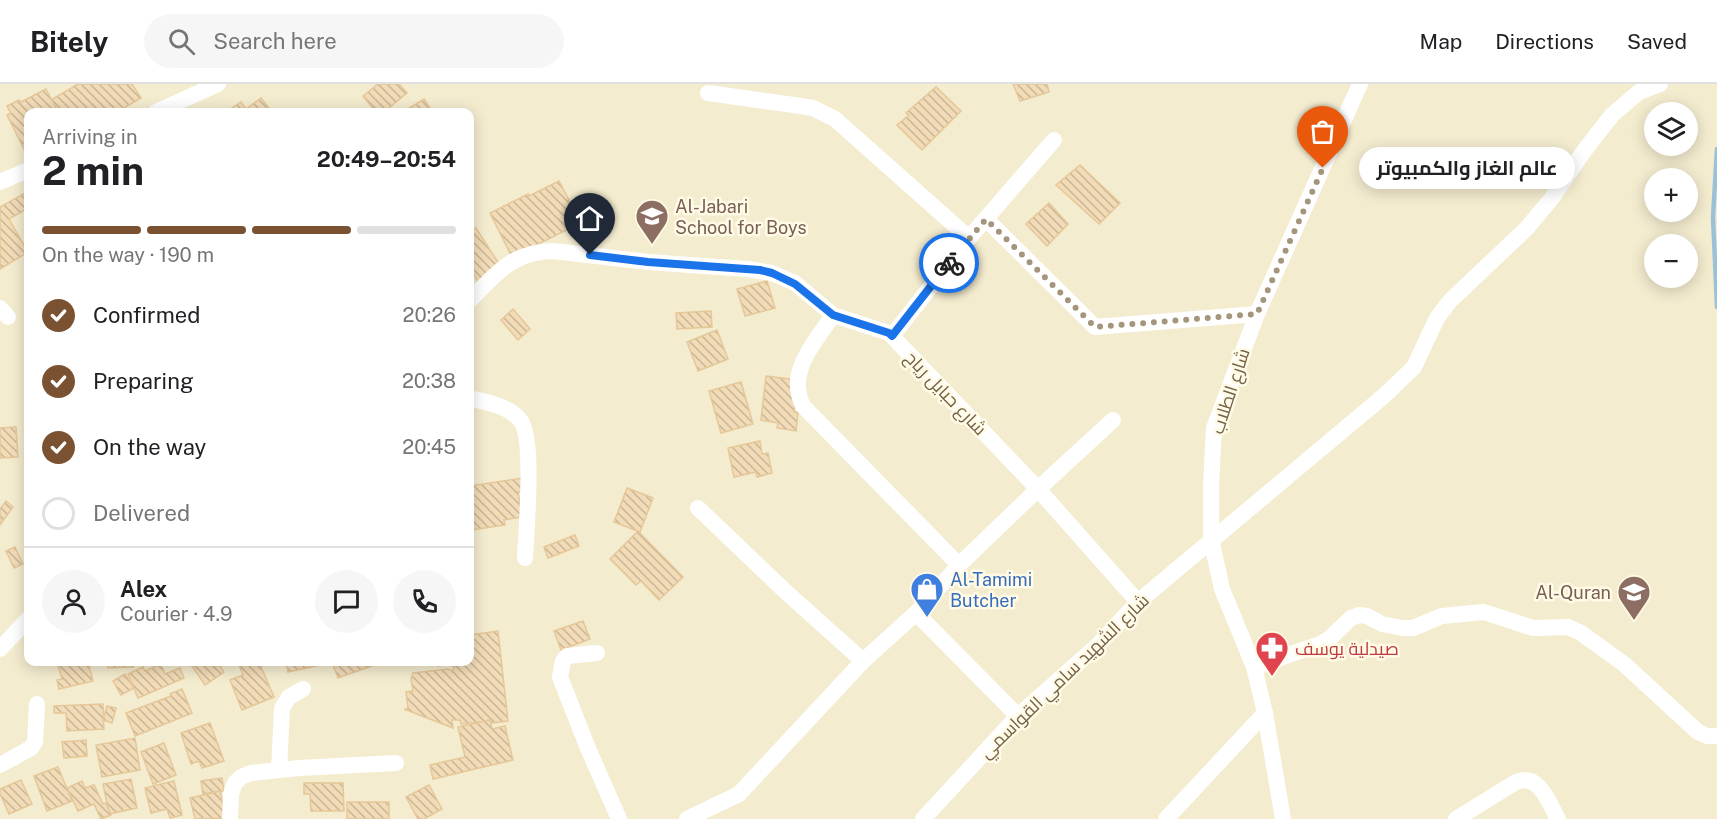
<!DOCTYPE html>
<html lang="en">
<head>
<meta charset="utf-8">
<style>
	:root { --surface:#fff; --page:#f6f6f6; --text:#202124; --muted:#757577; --line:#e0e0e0; --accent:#7a5232 }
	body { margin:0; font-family:"Public Sans",Cairo,sans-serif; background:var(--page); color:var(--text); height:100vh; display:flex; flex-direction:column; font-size:22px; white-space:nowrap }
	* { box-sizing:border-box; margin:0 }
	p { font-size:20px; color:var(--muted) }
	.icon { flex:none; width:33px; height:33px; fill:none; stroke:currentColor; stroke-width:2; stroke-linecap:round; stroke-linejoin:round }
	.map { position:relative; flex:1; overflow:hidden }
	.sheet { position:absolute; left:24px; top:24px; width:450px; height:558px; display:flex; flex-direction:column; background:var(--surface); border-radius:12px; box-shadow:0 3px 15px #0003 }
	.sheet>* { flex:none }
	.tools { position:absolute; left:1644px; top:18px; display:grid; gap:12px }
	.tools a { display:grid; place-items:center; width:54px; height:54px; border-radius:50%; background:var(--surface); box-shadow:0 3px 15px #0003; font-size:30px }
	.pin { position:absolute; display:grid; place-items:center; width:51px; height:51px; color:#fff; margin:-62px -26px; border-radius:50% 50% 50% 0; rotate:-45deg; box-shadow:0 0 6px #0007 }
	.pin .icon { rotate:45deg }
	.courier { position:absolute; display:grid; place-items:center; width:60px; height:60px; margin:-30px; border:4px solid #1a73e8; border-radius:50%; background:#fff; color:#222; box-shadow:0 2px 8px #0007 }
	.bubble { position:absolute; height:42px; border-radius:21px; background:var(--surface); box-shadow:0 3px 15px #0003; font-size:20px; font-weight:700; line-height:42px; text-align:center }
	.head em { font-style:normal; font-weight:700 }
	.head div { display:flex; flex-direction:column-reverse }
	.head { display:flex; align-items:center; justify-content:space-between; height:102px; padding:0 18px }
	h1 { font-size:39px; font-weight:700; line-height:45px }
	.bar { display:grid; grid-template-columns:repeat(4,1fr); gap:9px 6px; align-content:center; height:72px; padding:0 18px }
	.bar i { height:8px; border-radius:4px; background:var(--line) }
	.bar .on { background:var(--accent) }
	.bar p { grid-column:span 4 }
	.line { display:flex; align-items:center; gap:15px; padding:0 18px; border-top:2px solid var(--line) }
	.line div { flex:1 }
	.round { display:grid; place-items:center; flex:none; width:63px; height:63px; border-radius:32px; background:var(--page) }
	ol { padding:0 18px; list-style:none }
	li { display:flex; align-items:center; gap:18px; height:66px }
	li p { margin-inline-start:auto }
	li .icon { padding:6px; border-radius:50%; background:var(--accent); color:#fff; stroke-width:4 }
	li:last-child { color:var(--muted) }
	li i { width:33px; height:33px; border:3px solid var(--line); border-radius:50% }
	header { display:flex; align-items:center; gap:36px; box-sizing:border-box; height:84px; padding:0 30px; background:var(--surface); border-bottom:2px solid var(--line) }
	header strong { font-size:28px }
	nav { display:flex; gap:33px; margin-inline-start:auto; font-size:21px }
	.search { width:420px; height:54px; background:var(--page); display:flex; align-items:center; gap:15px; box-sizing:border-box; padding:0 21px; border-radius:33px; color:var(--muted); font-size:22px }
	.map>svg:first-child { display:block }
	.residential { fill:#f4eccf; fill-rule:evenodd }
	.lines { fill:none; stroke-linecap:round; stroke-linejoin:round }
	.stream { stroke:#9bc1d8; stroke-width:4.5 }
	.building { fill:url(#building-back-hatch); stroke:#e5c798; stroke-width:1.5 }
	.minor { stroke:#fff; stroke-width:16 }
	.done { stroke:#a4967d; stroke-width:6; stroke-dasharray:0 10.8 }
	.route { stroke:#1a73e8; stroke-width:8 }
	.labels { text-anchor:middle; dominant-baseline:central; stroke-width:5; stroke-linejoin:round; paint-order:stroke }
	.education-label { font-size:18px; fill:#785e54; stroke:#fffbe7; text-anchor:start }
	.street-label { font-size:18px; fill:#746147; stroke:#fffbe7 }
	.shop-label { font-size:18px; fill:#366cbe; stroke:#fffbe7; text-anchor:start }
	.health-label { font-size:18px; fill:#be3a42; stroke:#fffbe7; text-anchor:start }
</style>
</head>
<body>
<header>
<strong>Bitely</strong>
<div class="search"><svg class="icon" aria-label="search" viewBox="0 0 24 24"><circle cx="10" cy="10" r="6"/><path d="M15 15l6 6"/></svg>Search here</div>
<nav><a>Map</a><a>Directions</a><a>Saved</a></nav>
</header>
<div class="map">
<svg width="1717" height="735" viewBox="0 0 1717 735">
	<defs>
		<pattern id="building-back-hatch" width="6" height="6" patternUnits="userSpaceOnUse" patternTransform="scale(1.5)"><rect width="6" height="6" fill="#f2dcb8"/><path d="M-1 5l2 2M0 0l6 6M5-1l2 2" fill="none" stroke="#c9b697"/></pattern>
	</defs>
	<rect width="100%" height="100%" fill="#fcf8e1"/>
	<path class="residential" d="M0,0h1717v735h-1717zM28,28h442v550h-442zM1654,28h34v34h-34zM1654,94h34v34h-34zM1654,160h34v34h-34z"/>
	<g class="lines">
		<path class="stream" d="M1717,65l-4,68 4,90"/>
	</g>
	<g class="building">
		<path d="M78,0h54l9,14 -24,14h-58l-8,-12z"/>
		<path d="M378,0h21l8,9 -23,19h-8l-13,-16z"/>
		<path d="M1013,0h34l2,8 -29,9z"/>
		<path d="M936,3l25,24 -39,39 -25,-25 12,-10 -3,-2z"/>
		<path d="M46,5l12,23h-30v45l-21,-42 4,-2 -4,-7 12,-6 2,2z"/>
		<path d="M261,14l11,14h-46l15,-10 5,7z"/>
		<path d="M424,15l8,13h-29z"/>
		<path d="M1080,81l40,38 -21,21 -43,-39z"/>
		<path d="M559,97l22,42 -69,34 -22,-44 38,-19 1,2z"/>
		<path d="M25,109l3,7v8l-19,11 19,33 -28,17v-62z"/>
		<path d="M1049,119l19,21 -21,22 -21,-22z"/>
		<path d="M476,144l25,39 -23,15 -8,-14v-36z"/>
		<path d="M767,197l8,27 -30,8 -8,-27z"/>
		<path d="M513,225l17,20 -12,11 -17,-20z"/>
		<path d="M711,227l1,16 -35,2 -1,-16z"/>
		<path d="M717,246l11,29 -30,12 -11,-29z"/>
		<path d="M766,292l31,4 -3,32h4l-2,19 -19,-3 1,-5 -17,-3z"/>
		<path d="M741,298l12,42 -32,9 -12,-42z"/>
		<path d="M16,343l2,30 -18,1v-30z"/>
		<path d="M760,357l2,13 6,-1 4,20 -15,4 -1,-5 -22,5 -6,-29z"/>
		<path d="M523,394l2,13 -7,1 4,25 -18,3 1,5 -33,5 -2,-15v-29z"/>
		<path d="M627,404l26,10 -13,34 -26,-10z"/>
		<path d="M6,417l7,6 -13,18v-16z"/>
		<path d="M638,447l45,46 -24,23 -18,-19 -5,4 -26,-26z"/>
		<path d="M575,451l4,11 -31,12 -4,-11z"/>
		<path d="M15,463l8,17 -9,4 -8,-17z"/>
		<path d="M583,537l7,18 -29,11 -7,-19z"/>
		<path d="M498,547l10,90 -15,2 -5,-2 -27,3 -1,-4h-8l1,8 -49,-19h4l-2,-17 7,-1 -2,-12 2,-6 35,-4 5,2 1,-4 -6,-3 -10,2 -10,-4h42v-27z"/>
		<path d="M57,578h31l5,19 -34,8 -2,-9 5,-1z"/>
		<path d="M108,578h25v5l-25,1z"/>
		<path d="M189,578h28l7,10 -19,13z"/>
		<path d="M238,578h21l15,35 -32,13 -12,-30 13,-5z"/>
		<path d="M286,578h33l1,3 -32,7z"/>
		<path d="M332,578h40l2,3 -36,13z"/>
		<path d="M161,580l4,10 15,-6 4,10 -46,20 -10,-24 15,-7 2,4z"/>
		<path d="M125,590l9,14 -13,7 -8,-14z"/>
		<path d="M182,605l10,24 -57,23 -9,-23 45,-17 -1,-2z"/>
		<path d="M103,620l1,25 -37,2 -1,-18h-12v-7z"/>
		<path d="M107,622l9,2 -4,15 -9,-3z"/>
		<path d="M490,636l2,9 13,-3 8,34 -80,19 -3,-14 35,-8 -7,-30z"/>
		<path d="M210,639l14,38 -22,7 -3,-7 -8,3 -10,-31z"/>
		<path d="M135,654l5,32 -38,7 -6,-32z"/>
		<path d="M86,656l1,16 -23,2 -2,-16z"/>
		<path d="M164,659l12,32 -23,9 -12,-32z"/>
		<path d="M58,683l14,34 -25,10 -13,-35z"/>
		<path d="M222,694l2,13 -21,3 -2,-13z"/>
		<path d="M131,695l6,29 -28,6 -6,-30z"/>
		<path d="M21,696l11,24 -23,10 -9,-20v-5z"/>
		<path d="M82,697l3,7 9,-3 9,19 3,-1 5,12 -10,4 -7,-15 -16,7 -11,-23z"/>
		<path d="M174,697l8,34 -12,3 -3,-9 -16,4 -6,-25z"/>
		<path d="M304,699h39l1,28h-33l-1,-17h-6z"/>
		<path d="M429,701l13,24 -18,10h-6l-12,-22z"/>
		<path d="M220,707l6,27 -31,1 -5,-21z"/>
		<rect x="347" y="718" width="42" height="17"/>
	</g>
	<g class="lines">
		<g class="minor">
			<path d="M708,9l93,13 12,2 22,11 134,119"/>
			<path d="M156,28l62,-28"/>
			<path d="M0,98l28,-12"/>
			<path d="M986,135l109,108 162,-13"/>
			<path d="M470,216c27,-27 42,-48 83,-49l95,11 99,7 25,4 23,10 38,32 56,18 149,156 100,113"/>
			<path d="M0,224l8,9"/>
			<path d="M833,231c-18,28 -47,56 -30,91l156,159"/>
			<path d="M892,252l77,-98 85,-98"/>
			<path d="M470,314c17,5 38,7 50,22 15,16 6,113 5,138"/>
			<path d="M698,424l88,84 77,69"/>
			<path d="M916,529l102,103"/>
			<path d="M0,565l28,-30"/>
			<path d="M597,569l-30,3 -4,5 -3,16 27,69 32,73"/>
			<path d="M1254,583l66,-23 9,-5 22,-21 8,-3 8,1 15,8 21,4h10l29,-12 42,-4 49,16 35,-1 13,6 43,31 74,68 9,4h10"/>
			<path d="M0,681l31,-17 4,-6 2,-38"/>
			<path d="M279,686l3,-62 7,-11 14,-8"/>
			<path d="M230,735l1,-25 4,-11 6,-6 10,-4 48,-5 97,-5"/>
			<path d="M687,735l52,-25 124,-133 53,-48 43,-48 79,-76 75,-69"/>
			<path d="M923,735l95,-103 81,-72 39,-42 247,-207 29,-28 23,-49 13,-17 77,-73 25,-30 32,-47 28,-36 27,-23 21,-8"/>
			<path d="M1166,735l99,-106"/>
			<path d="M1283,735l-18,-106 -11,-46 -32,-78 -11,-50v-54l3,-57 43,-114 103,-230"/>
			<path d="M1456,735l60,-37c23,-10 33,21 42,37"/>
		</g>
	</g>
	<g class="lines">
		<path class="done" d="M949,179l37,-44 109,108 162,-13 66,-146"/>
		<path class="route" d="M590,171l58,7 112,8 12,3 23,11 38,31 56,18 3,3 57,-73"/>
	</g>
	<defs>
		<symbol id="school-pin" viewBox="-11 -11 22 30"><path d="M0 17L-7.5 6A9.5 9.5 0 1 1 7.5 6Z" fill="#8d6e63" stroke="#fffbe7"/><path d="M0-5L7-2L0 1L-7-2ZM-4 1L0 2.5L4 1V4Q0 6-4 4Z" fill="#fff"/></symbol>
		<symbol id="shop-pin" viewBox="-11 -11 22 30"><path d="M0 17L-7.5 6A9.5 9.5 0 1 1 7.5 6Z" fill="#3f7fe0" stroke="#fffbe7"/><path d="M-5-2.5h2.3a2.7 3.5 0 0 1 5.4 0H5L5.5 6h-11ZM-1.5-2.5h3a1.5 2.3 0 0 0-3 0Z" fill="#fff"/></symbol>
		<symbol id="pharmacy-pin" viewBox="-11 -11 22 30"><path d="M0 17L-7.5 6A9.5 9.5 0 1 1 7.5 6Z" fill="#e0444e" stroke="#fffbe7"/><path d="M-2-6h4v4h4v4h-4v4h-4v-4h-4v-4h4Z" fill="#fff"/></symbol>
	</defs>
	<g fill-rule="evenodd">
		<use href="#school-pin" x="633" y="113" width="38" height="52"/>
		<use href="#shop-pin" x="908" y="486" width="38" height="52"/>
		<use href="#school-pin" x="1615" y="489" width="38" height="52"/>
		<use href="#pharmacy-pin" x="1253" y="545" width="38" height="52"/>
	</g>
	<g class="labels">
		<g class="education-label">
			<text x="675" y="122">Al-Jabari<tspan x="675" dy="21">School for Boys</tspan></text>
			<text x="1611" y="508" text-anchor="end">Al-Quran</text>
		</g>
		<g class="street-label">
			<text transform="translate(1230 307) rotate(-72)">شارع الطلاب</text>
			<text transform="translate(946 309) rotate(46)">شارع حبايل رياح</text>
			<text transform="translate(1064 592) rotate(-44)">شارع الشهيد سامي القواسمي</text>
		</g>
		<g class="shop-label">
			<text x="950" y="495">Al-Tamimi<tspan x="950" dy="21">Butcher</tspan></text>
		</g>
		<g class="health-label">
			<text x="1295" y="564">صيدلية يوسف</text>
		</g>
	</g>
</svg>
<div class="tools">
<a><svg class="icon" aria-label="layers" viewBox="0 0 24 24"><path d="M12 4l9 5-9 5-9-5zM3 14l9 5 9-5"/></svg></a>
<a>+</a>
<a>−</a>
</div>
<div class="pin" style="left:1323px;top:84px;background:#ea580c"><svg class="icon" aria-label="bag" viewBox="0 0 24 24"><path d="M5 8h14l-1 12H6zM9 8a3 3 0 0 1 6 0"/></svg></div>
<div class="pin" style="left:590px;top:171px;background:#1f2937"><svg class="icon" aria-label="home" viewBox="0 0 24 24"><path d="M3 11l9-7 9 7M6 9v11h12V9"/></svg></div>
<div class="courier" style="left:949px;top:179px"><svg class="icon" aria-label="bike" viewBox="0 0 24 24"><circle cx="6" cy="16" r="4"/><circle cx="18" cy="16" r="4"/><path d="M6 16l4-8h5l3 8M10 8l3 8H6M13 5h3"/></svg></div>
<div class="bubble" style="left:1359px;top:63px;width:216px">عالم الغاز والكمبيوتر</div>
<section class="sheet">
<div class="head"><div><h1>2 min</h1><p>Arriving in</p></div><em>20:49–20:54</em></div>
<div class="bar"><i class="on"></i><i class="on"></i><i class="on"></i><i></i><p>On the way · 190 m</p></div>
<ol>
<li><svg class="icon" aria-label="check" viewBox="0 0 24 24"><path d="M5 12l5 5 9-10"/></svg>Confirmed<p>20:26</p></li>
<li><svg class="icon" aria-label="check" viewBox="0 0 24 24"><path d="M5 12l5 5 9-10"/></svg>Preparing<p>20:38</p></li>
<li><svg class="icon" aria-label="check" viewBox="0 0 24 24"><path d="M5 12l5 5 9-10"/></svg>On the way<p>20:45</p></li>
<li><i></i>Delivered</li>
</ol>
<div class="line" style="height:108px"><a class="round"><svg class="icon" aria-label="person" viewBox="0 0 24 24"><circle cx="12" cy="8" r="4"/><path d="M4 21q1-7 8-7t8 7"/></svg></a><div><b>Alex</b><p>Courier · 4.9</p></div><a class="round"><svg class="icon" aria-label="chat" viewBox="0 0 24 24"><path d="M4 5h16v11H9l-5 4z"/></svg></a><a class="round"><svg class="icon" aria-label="phone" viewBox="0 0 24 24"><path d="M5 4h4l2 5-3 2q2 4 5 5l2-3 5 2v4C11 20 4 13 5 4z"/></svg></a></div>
</section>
</div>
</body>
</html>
